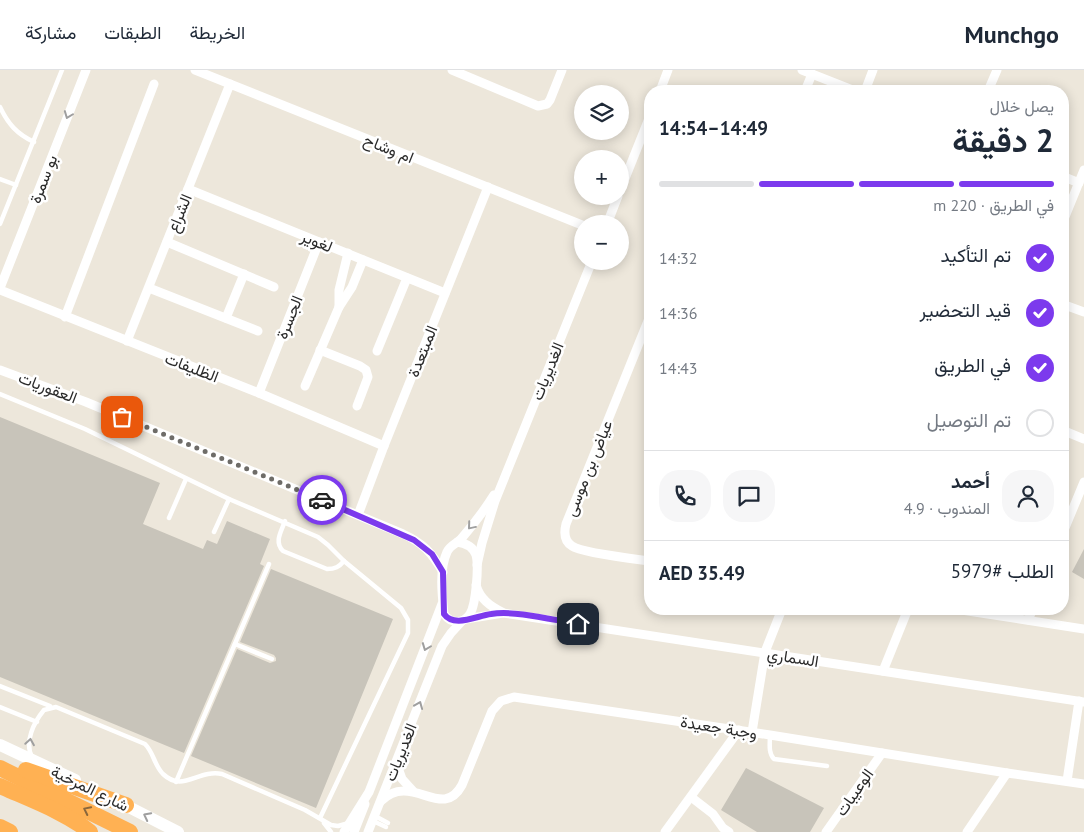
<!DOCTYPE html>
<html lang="ar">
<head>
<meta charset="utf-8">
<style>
	:root { --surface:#fff; --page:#f6f6f7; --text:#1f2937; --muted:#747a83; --line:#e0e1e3; --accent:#7c3aed }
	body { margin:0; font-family:"PT Sans",Vazirmatn,sans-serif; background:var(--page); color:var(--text); direction:rtl; height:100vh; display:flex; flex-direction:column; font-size:19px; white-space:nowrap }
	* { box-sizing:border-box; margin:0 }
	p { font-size:16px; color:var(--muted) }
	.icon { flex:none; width:28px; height:28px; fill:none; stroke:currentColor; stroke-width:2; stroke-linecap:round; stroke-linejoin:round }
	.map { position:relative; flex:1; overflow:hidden; direction:ltr }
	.side { position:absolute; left:644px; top:15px; width:425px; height:530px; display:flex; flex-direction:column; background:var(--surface); border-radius:20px; box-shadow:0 2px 12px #0003; direction:rtl }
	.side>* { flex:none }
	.fabs { position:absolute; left:574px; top:15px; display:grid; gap:10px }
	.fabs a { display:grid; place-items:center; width:55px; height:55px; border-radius:50%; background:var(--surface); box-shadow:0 2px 12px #0003; font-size:25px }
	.pin { position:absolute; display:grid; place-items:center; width:42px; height:42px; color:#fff; margin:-21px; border-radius:10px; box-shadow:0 2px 8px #0006 }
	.courier { position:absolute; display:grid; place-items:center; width:50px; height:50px; margin:-25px; border:4px solid #7c3aed; border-radius:50%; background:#fff; color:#222; box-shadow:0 1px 6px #0007 }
	.head em { font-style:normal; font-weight:700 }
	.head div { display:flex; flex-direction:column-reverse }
	.head { display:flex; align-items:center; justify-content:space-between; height:85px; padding:0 15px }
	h1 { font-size:32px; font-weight:700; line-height:38px }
	.bar { display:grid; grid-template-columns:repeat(4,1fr); gap:8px 5px; align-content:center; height:60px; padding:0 15px }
	.bar i { height:6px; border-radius:4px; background:var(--line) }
	.bar .active { background:var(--accent) }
	.bar p { grid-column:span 4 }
	.line { display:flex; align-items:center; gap:12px; padding:0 15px; border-top:1px solid var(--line) }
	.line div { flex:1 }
	.round { display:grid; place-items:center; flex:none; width:52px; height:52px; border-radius:20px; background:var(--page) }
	ol { padding:0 15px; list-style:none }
	li { display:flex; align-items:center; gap:15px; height:55px }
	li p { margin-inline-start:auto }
	li .icon { padding:5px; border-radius:50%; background:var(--accent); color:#fff; stroke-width:4 }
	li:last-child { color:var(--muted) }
	li i { width:28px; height:28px; border:2px solid var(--line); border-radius:50% }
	header { display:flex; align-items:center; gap:30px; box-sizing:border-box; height:70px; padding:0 25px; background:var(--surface); border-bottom:1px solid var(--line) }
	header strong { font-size:24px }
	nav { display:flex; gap:28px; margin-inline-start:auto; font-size:18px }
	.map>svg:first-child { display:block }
	.building { fill:#c8c4ba }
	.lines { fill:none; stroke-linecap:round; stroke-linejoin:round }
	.lane { stroke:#fff; stroke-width:4.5 }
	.street { stroke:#fff; stroke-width:9 }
	.secondary { stroke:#fff; stroke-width:12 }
	.highway { stroke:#ffb153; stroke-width:16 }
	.oneway { stroke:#9f9f9f }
	.oneway2 { stroke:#8a673c }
	.done { stroke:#6e6c68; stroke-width:5; stroke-dasharray:0 9 }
	.route { stroke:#7c3aed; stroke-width:6 }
	.labels { text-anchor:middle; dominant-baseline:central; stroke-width:5; stroke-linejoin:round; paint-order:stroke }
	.street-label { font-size:16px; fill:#2a2a2a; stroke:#fff }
</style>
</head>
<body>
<header>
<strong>Munchgo</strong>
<nav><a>الخريطة</a><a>الطبقات</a><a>مشاركة</a></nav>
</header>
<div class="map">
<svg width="1084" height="762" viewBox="0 0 1084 762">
	<rect width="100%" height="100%" fill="#ede7db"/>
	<g class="building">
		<path d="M0,347l160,66 -17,41 60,25 4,-9 10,4 10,-23 43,18 -10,25 4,2 -80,187 -184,-76z"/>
		<path d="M1084,479v30l-12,-7z"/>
		<path d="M271,499l122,50 -77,189 -125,-52 46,-107 33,14 6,-2v-3l-2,-3 -34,-13z"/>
		<path d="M746,698l78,40 -14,24h-53l-36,-22z"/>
	</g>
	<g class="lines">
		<g class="lane">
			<path d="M0,37c8,17 17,27 34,35"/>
			<path d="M0,109l16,6"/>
			<path d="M0,154l62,-154"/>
			<path d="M0,324l85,35 144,70 89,38 10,8 16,16 57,47 7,12v13l-88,185"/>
			<path d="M169,448l17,-39"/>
			<path d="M285,451c-4,11 -11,21 -2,30l44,18c8,0 12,-2 17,-8"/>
			<path d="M214,462l15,-33"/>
			<path d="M235,574l37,15"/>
			<path d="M0,616l50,20"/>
			<path d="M0,637l37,15"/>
			<path d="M770,665c0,8 -2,18 4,24l53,7"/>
			<path d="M32,687c-8,-15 2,-35 12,-47l12,-3 89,37c9,9 9,21 18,30 20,19 35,-5 59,0l83,36 26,15 7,1 11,-3"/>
			<path d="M176,712l93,-218"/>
			<path d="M375,746l13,7"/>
			<path d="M373,751l13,6"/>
			<path d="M324,753l7,9"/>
		</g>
		<g class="street">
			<path d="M195,0l387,155"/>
			<path d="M452,0l86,36 9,-2 3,-4 12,-30"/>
			<path d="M802,0l53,21"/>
			<path d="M660,21l8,-21"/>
			<path d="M805,21l7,-17"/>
			<path d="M865,21l8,-21"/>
			<path d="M988,21l9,-21"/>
			<path d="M1062,106l17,7"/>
			<path d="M188,119l257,104"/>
			<path d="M620,121l30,-75"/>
			<path d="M607,154l11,-28"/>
			<path d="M1062,154l22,-54"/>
			<path d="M167,172l107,45"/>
			<path d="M0,218l86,-218"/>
			<path d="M149,218l109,43"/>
			<path d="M0,220l259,103 125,53"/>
			<path d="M1062,234l22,8"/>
			<path d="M339,237v-17l9,-37"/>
			<path d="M650,246l-84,208c-2,8 -2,17 6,22 10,7 63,13 78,15"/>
			<path d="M65,247l89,-233"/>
			<path d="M226,248l18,-44"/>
			<path d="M127,271l103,-257"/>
			<path d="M320,280l40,16 6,4 2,7 -11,29"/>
			<path d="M377,281l30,-73"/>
			<path d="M0,300l86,32 317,132c20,9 29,19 40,38"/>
			<path d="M305,316l34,-79 13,-20 11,-27"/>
			<path d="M259,323l60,-151"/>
			<path d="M1062,360l22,9"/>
			<path d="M358,445l26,-69 104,-259"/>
			<path d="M1062,465l22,-53"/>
			<path d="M457,472c9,1 16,5 19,13 3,11 0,49 -6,59 -7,10 -19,10 -26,0 -2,-19 -5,-45 3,-62 3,-7 9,-8 14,-13 12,-14 23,-28 33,-44"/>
			<path d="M477,495l5,-22 13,-42 97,-240"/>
			<path d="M476,515c4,14 14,21 26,27"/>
			<path d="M955,539l129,20"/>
			<path d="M466,549l37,-6 581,89"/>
			<path d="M1028,550l5,-11"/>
			<path d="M883,601l25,-62"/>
			<path d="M752,662l13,-80 17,-43"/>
			<path d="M396,692l6,17 11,12"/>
			<path d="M1067,711l12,-80"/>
			<path d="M691,727l22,17 10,14 6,4"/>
			<path d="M381,731c31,-30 61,21 81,-16l30,-74 9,-10 13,-4 256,38 237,38 77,11"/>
			<path d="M344,762l25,-40 73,-188"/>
			<path d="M354,762l11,-28"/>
			<path d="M368,762l74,-186 9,-13 11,-12"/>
			<path d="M665,762l74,-102"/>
			<path d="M826,762l56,-79"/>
			<path d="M967,762l40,-59"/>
		</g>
		<g class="secondary">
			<path d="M0,675l75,35"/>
			<path d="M117,731l61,31"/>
		</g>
		<g class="highway">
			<path d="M0,698l130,64"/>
			<path d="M26,700l100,35"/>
			<path d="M0,716c29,13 65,26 90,46"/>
			<path d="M0,757l10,5"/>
		</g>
	</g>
	<defs><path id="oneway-chevron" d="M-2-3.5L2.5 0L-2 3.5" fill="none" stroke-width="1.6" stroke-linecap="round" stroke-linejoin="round" transform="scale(1.25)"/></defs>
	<g class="oneway">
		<use href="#oneway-chevron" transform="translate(68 45) rotate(111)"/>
		<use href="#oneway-chevron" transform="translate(471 456) rotate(130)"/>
		<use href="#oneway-chevron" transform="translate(426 577) rotate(111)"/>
		<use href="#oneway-chevron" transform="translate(419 635) rotate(-68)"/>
		<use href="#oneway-chevron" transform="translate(30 672) rotate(-81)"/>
		<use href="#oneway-chevron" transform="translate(147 746) rotate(-153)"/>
	</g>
	<use class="oneway2" href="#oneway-chevron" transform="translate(87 740) rotate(-154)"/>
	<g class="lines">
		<path class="done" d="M122,347l200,83"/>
		<path class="route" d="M322,430l92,40 18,14 11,18 1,42c10,14 32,2 47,0 24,-4 62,6 87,10"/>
	</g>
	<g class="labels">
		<g class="street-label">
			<text transform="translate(389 78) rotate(22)">ام وشاح</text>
			<text transform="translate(43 109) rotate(-69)">بو سمرة</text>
			<text transform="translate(179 143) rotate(-68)">الشراع</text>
			<text transform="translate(317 171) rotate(22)">لغوير</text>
			<text transform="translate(289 247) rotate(-68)">الجسرة</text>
			<text transform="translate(422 281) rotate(-68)">المبتعدة</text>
			<text transform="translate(192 297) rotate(21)">الظليفات</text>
			<text transform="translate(547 301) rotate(-68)">الغديريات</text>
			<text transform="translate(48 317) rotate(21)">العقوريات</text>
			<text transform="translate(588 398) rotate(-68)">عياض بن موسى</text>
			<text transform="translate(793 587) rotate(9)">السماري</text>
			<text transform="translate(719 657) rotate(9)">وجبة جعيدة</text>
			<text transform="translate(400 682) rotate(-68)">الغديريات</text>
			<text transform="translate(90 718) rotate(26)">شارع المرخية</text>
			<text transform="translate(854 722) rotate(-55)">الوعيبات</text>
		</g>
	</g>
</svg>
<div class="fabs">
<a><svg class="icon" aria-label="layers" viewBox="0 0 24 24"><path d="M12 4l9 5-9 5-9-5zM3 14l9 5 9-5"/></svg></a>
<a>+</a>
<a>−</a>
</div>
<div class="pin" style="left:122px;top:347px;background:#ea580c"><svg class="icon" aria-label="bag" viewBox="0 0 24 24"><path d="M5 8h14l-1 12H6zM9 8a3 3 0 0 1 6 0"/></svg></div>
<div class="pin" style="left:578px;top:554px;background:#1f2937"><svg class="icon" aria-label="home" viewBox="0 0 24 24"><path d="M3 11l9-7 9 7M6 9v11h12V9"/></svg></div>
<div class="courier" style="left:322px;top:430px"><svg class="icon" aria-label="car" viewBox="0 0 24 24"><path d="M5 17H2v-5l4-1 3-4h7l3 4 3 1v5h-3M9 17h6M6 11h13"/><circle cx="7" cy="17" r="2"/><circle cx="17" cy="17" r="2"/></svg></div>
<section class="side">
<div class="head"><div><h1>2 دقيقة</h1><p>يصل خلال</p></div><em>14:49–14:54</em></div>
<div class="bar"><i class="active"></i><i class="active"></i><i class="active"></i><i></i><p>في الطريق · 220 m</p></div>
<ol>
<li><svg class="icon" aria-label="check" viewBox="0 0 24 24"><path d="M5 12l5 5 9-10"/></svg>تم التأكيد<p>14:32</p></li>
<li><svg class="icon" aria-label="check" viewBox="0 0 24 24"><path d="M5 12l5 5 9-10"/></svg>قيد التحضير<p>14:36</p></li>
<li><svg class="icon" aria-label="check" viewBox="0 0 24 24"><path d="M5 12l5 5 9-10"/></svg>في الطريق<p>14:43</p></li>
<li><i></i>تم التوصيل</li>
</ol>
<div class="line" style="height:90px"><a class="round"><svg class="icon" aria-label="person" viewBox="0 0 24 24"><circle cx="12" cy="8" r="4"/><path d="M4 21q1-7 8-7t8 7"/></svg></a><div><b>أحمد</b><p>المندوب · 4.9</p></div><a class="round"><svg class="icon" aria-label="chat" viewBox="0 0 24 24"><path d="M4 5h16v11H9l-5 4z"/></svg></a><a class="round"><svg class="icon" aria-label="phone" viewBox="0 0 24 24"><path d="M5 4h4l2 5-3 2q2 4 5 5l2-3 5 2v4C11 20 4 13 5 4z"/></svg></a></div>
<div class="line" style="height:65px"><div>الطلب #5979</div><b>AED 35.49</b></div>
</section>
</div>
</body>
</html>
